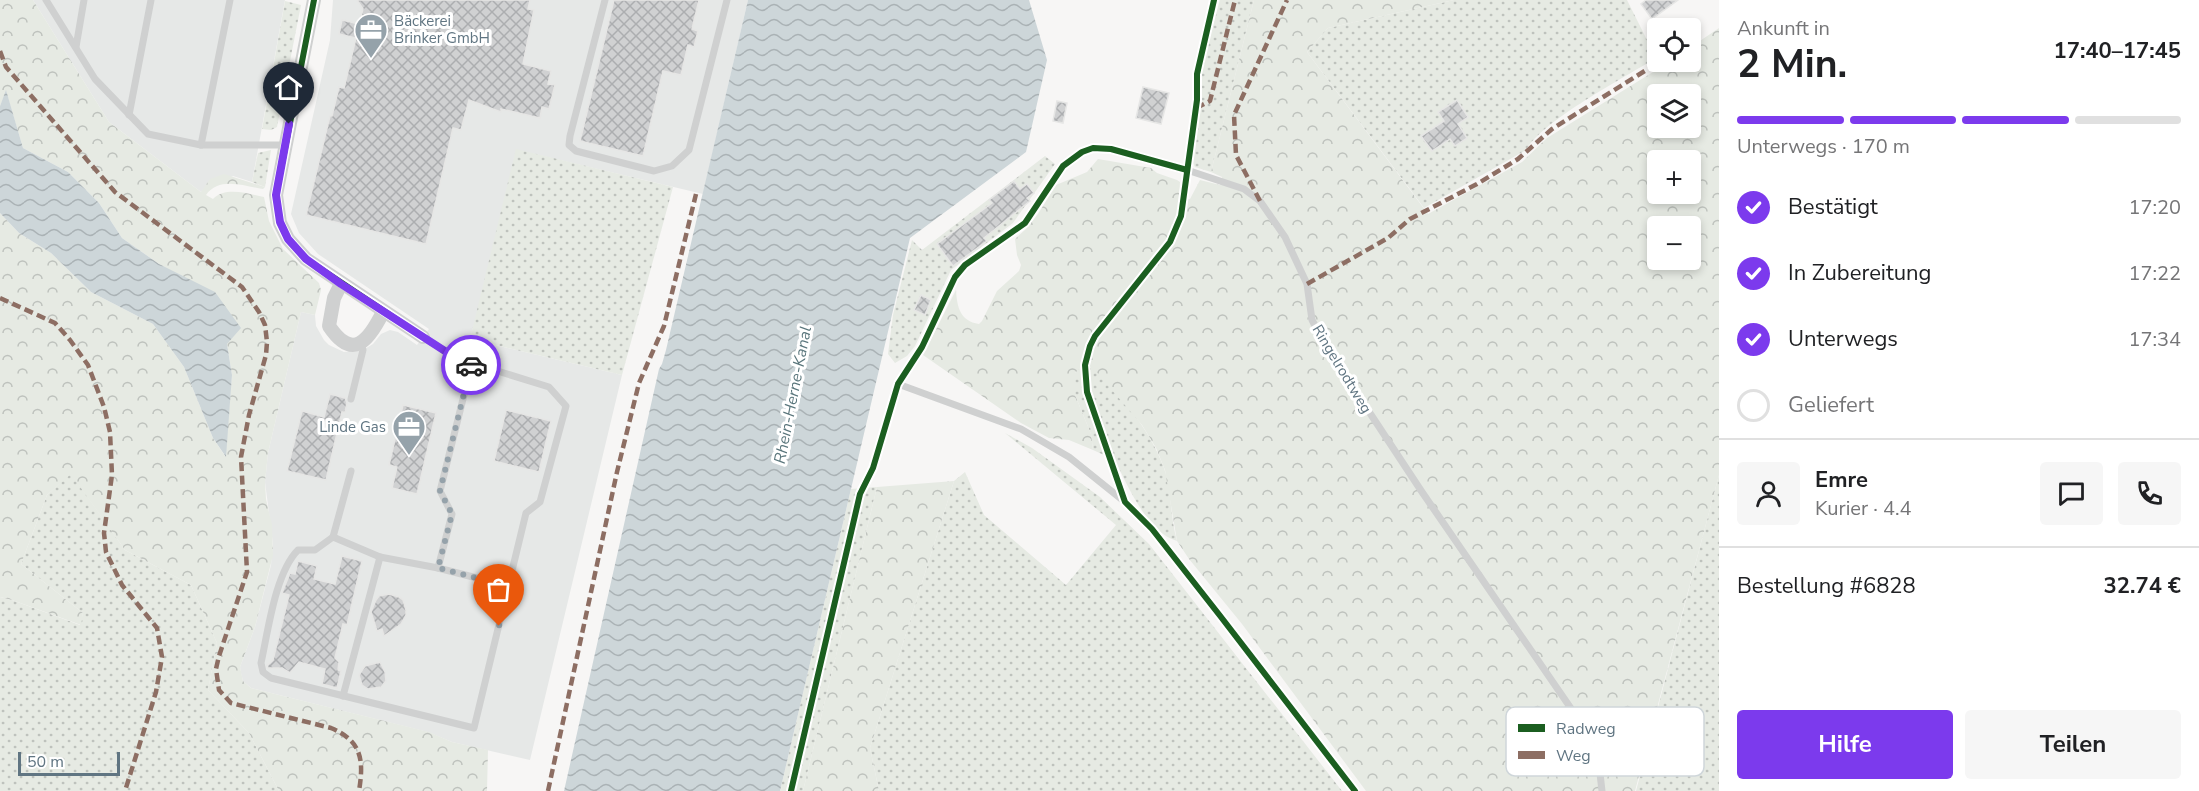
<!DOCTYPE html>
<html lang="de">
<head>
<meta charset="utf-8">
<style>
	:root { --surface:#fff; --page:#f6f6f6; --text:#202124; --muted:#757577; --line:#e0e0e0; --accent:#7c3aed }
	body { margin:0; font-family:"Nunito Sans",sans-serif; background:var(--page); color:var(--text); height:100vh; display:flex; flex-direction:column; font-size:22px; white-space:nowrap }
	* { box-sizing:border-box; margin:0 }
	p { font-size:20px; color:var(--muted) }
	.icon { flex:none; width:33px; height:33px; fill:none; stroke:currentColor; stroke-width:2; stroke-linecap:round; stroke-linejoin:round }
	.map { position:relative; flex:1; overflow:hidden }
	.panel { display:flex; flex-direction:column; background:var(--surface); width:480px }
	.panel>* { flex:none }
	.tools { position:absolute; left:1647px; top:18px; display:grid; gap:12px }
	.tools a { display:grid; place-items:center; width:54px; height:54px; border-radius:6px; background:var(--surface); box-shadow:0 3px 9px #0003; font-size:30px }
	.scale { position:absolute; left:18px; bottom:15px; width:102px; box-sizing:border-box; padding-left:6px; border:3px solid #607582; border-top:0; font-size:16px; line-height:21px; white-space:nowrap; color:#607582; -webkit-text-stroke:4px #fff; paint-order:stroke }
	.pin { position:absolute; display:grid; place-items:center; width:51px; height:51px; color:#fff; margin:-62px -26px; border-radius:50% 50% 50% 0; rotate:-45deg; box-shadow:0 0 6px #0007 }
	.pin .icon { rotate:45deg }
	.courier { position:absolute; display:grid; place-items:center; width:60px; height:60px; margin:-30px; border:4px solid #7c3aed; border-radius:50%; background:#fff; color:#222; box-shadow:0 2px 8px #0007 }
	.overview em { font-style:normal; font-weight:700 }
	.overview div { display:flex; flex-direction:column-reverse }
	.overview { display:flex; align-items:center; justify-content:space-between; height:102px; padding:0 18px }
	h1 { font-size:39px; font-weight:700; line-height:45px }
	.bar { display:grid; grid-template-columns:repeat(4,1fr); gap:9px 6px; align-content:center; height:72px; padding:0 18px }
	.bar i { height:8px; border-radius:4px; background:var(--line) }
	.bar .current { background:var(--accent) }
	.bar p { grid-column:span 4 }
	.line { display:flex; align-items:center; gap:15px; padding:0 18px; border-top:2px solid var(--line) }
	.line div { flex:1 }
	.round { display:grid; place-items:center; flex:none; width:63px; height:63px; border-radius:6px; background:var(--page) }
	ol { padding:0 18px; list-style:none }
	li { display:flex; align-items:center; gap:18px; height:66px }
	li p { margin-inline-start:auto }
	li .icon { padding:6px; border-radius:50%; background:var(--accent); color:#fff; stroke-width:4 }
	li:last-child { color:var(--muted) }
	li i { width:33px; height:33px; border:3px solid var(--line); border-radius:50% }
	.cta { display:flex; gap:12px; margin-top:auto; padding:12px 18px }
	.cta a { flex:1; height:69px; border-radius:6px; background:var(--accent); color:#fff; font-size:24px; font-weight:700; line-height:69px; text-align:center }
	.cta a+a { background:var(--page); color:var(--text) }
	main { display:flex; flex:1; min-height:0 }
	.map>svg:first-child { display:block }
	.built { fill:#e6e8e7 }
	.grass { fill:url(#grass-dots) }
	.forest { fill:url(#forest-crowns); fill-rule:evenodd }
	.water { fill:url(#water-waves) }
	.building { fill:url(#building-cross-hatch); stroke:#e6e6e5; stroke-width:1.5 }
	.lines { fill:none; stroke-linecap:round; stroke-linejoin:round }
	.service { stroke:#cfd0d0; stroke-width:7 }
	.minor { stroke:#cfd0d0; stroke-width:14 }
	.quiet { stroke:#8d6e63; stroke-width:4.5; stroke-dasharray:9 4.5; stroke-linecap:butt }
	.cycleway-casing { stroke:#fff; stroke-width:10 }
	.cycleway { stroke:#1b5e20; stroke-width:6 }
	.done { stroke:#95a2aa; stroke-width:6; stroke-dasharray:0 10.8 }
	.route { stroke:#7c3aed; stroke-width:8 }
	.labels { text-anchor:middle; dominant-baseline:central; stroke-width:6; stroke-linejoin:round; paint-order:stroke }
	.poi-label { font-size:15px; fill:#607582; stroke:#fff; text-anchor:start }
	.street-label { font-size:15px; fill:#607582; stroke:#fff }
	.water-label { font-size:16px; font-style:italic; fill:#5a767c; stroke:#fff }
	.key { fill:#fff; stroke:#cfd6da; stroke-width:1.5 }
	.key-label { font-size:16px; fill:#607582 }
</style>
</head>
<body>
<main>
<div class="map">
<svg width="1719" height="791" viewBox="0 0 1719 791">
	<defs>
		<pattern id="grass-dots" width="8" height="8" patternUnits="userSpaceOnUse" patternTransform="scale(1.5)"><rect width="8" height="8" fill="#e6eae3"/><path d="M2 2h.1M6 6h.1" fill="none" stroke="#bec2bd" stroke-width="1.8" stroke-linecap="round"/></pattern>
		<pattern id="forest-crowns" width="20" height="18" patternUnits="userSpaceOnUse" patternTransform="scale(1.5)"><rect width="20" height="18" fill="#e6eae3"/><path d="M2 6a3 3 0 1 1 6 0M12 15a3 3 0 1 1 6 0" fill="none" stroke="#bec2bd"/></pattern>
		<pattern id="water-waves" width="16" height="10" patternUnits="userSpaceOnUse" patternTransform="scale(1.5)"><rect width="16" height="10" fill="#cdd6d9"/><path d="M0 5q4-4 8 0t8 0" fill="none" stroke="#aab2b5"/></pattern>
		<pattern id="building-cross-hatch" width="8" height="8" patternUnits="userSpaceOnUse" patternTransform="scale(1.5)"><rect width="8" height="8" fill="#d0d1d2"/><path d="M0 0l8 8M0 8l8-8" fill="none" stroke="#acaeb0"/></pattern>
	</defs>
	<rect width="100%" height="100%" fill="#f7f6f5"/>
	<g class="built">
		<path d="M33,0h252l-33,182 -19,-6 -32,16 -92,-70z"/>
		<path d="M333,0h415l-45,194 -181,-43 -52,188 152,36 -92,385 -78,-18 -24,-10 -177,-44 -8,-7 -2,-8 -1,-6 15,-40 16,-62 2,-21 -8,-62 3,-29 33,-141 14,3 1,11 8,14 5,5 15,7 19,-2 10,-6 8,-10 9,-4 8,2 19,13 12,-16 -111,-75 -19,-21 -8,-19 39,-174z"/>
	</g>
	<g class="grass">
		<path d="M1220,0h34l-43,172 -16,-5 -5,-10 9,-54 1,-31z"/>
		<path d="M1454,0h173l29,58c-32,20 -113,62 -130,92l-102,58 -117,-156 21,-24z"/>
		<path d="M285,1l16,4 -24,122 -6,3 -9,-1z"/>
		<path d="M516,149l157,38 -51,188 -152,-36z"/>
		<path d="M271,150l-6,37 -13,-5 6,-29z"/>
		<path d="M1045,156l10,8 -42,59 -62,47 -36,76 -8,10 -12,7 -7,-9 5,-39 19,-75 10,10z"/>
		<path d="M1090,357c26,35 59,69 74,111 8,23 6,49 13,73 -29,-8 -50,-56 -62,-81l-22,-10 -2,-16 -16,-39v-22z"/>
		<path d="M1005,433l27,15 68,49 49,47 193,247h-463l-9,-43 84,-267 11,-9 19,43 82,70 50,-60z"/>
		<path d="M71,473l54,77 66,35 26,58 -9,47 41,43 30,58h-279v-194l12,3 68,25 3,-12 -62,-49 26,-69z"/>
		<path d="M1719,475v316h-83l76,-290z"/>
		<path d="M877,487l-74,304h-23l71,-302z"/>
	</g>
	<g class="forest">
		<path d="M0,0h33l76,122 92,70 9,-13 14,-5 41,13 -2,2c-19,-3 -44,-13 -57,6l7,4c13,-13 35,-5 51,-2l5,24 14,28 36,34 2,7 -6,25 -14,-3 -33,141 -3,29 1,17 6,26 1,30 -18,72 -15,40 3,14 8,7 178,44 23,10 36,8 -1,41h-208l-30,-58 -41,-43 9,-47 -26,-58 -66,-35 -54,-76 -24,21 -26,69 62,49 -2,12 -69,-25 -12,-3v-384l19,20 32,20 40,39 62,32 31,43 29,71 12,18 7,-81 -5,-31 -68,-80 -37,-26 -23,-35 -31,-31 -45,-24 -17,-57 -6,15z"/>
		<path d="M1254,0h200l-126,28 -21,24 121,162 94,-52 25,-24 122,-76h21l1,-15 28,-19v447l-84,316h-269l-124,-167 -53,-65 -12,-18 -12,-71 -9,-22 -14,-23 -49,-57 -3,-10 -15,15v22l16,39 2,16 -24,-10 -20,-2 -28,-15 -98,-68 33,-65c1,17 4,31 23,34l3,-3 15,-30 22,-20 2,-6 -4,-10 -2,-16 11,-10 12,-15 18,-29 31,-13 11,-13 53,9 6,5 20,7 3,2 -1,16 11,1 10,-19 20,5 2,-8 -11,-5zM1658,94h32v34h-32zM1658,160h32v34h-32zM1658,226h32v34h-32z"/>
		<path d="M954,481l-84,267 9,43h-76l74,-304z"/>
	</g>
	<g class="water">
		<path d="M748,0h281l18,60 -21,92 -116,86 -130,553h-216l95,-422 3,-5 4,-14z"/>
		<path d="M6,90l17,58 45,24 31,31 23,35 37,26 56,28 26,36 -14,16 5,31 -6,82 -13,-19 -29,-71 -31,-43 -62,-32 -40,-39 -32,-20 -19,-20v-107z"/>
	</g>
	<g class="building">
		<path d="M357,0h173l-2,9 6,1 -11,54 28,7 -3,13 7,1 -6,24 -7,-2 -2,11 -39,-9v3l-32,-12 -8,30 -8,-2 -27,116 -120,-29 24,-99h2l7,-29 5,1 12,-50 -17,-4 3,-14 17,4 4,-15z"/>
		<path d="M614,0h85l-7,29 6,2 -4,16 -6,-2 -7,30 -18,-4 -20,85 -63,-15z"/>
		<path d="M1646,0h32l-26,19 -11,-15z"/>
		<path d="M1143,87l26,6 -8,31 -25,-6z"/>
		<path d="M1457,100l11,17 -10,7 9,14 -12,8 -5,-7 -18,12 -11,-15 23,-15 -6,-9z"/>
		<path d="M1057,101l10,2 -4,20 -10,-2z"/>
		<path d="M1014,181l6,8 7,-5 7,9 -7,5 3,3 -46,37 3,3 -34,25 -16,-22 47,-35 8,-6 -3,-3z"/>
		<path d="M921,295l10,5 -6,15 -11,-5z"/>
		<path d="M330,394l15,4 2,5 -2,9h-3l-16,68 -39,-9 15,-60 22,6z"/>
		<path d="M403,405l33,8 -19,81 -25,-6 5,-21 -8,-2z"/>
		<path d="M506,410l45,11 -12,51 -45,-11z"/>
		<path d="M342,556l20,5 -15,64 -4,-1 -8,34 4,4 -1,8 3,1 -4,17 -15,-4 3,-15 -26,-7 -9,11 -8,-5h-14l-1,-2 6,-6 16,-65 -7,-2 8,-20 5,1 3,-13 19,5 -3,13 21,5z"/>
		<path d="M389,594l10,3 4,3 3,10v5l-5,9 -17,12 -2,-7 -5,2 -6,-19 5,-12 3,-4z"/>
		<path d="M380,662l5,10 1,9 -5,6 -13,2 -6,-4 -3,-10 6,-9z"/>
	</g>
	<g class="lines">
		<g class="service">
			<path d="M46,0l49,79 53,55 53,11h84"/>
			<path d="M605,0l-35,136 -1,9 7,6 78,20 18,-5 17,-16 38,-150"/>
			<path d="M76,47l8,-47"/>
			<path d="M129,115l22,-115"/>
			<path d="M201,145l29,-145"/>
			<path d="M423,337l25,16 24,10 77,24 17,19 -26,96 -14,11 -52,215 -203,-50 -8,-6 -2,-9c7,-31 14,-90 37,-113h17l18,-13 47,20 58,11 14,-54 -12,-23 32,-128"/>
			<path d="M898,384l123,45 48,28 56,45 27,27 69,88 134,174"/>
			<path d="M351,399l12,-49 -2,-7"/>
			<path d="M879,451l19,-67 24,-37 33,-70 10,-12 60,-42 38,-57 19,-14 11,-4 18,1 76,21 57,19 16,12 25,36 22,47 5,36 15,28 95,144 170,247 6,17 4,35"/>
			<path d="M333,537l18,-66"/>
			<path d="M438,568l70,18"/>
			<path d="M343,696l37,-139"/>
		</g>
		<g class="minor">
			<path d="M314,0l-38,195 4,28 8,16 18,20 117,78"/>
			<path d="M341,284l-7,14 -5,28c24,36 40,14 54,-14"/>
		</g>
		<g class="quiet">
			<path d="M0,51l6,16 109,125 127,95 17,25 6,13 2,17 -1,13 -17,60 -8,42 6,115 -28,84 -3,13 3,21 12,13 100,25c31,13 33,32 28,63"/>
			<path d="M1196,108l14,-7 25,-101"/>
			<path d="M1260,201l-24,-46 -2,-40 53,-115"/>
			<path d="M1307,284l81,-46 22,-19 67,-35 41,-25 34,-30 107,-67"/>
			<path d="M0,298l55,25 15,17 18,25 16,42 6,25 2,43 -8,58 2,19 16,33 35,43 5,29 -6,35 -31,99"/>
			<path d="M548,791l69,-319 22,-89 25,-57 32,-132"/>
		</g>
		<defs>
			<g id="cycleway">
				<path d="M314,0l-38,195 4,28 8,16 18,20 117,78"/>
				<path d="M1214,0l-17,74v26l-16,116 -11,26 -75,94 -5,10 -5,19 2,27 38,110 27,27 69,88 134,174"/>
				<path d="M791,791l69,-297 13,-26 25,-84 24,-37 33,-70 10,-12 60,-42 38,-57 19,-14 11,-4 18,1 76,21"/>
			</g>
		</defs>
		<use href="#cycleway" class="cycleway-casing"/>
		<use href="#cycleway" class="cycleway"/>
	</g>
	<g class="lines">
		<path class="done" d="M471,365l-31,126 12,23 -14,54 70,18 -9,40"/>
		<path class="route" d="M289,124l-13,71 4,27 8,17 18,20 35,25 107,69 23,12"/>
	</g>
	<defs>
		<symbol id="office-pin" viewBox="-11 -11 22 30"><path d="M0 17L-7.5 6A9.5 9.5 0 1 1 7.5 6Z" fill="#95a2aa" stroke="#fff"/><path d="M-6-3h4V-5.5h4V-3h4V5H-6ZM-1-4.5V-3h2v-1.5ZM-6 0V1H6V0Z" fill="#fff"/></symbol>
	</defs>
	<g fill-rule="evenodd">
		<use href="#office-pin" x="352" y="11" width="38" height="52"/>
		<use href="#office-pin" x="390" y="408" width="38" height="52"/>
	</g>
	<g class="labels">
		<g class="poi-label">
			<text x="394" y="21">Bäckerei<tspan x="394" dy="17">Brinker GmbH</tspan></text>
			<text x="386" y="427" text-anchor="end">Linde Gas</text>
		</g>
		<g class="street-label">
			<text transform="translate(1342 369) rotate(59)">Ringelrodtweg</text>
		</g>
		<g class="water-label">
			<text transform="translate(793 395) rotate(-79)">Rhein-Herne-Kanal</text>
		</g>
	</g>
	<rect x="1506" y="707" width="198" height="69" rx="9" class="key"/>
	<rect x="1518" y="724" width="27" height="8" fill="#1b5e20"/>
	<rect x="1518" y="751" width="27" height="8" fill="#8d6e63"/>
	<g class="key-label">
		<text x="1556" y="734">Radweg</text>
		<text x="1556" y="761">Weg</text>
	</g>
</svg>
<div class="tools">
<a><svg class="icon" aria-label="locate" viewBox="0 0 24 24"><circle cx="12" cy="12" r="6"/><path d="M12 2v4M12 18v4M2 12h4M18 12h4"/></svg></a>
<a><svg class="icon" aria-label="layers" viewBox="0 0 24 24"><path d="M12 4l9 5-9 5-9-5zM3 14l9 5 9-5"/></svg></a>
<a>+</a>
<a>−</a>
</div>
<div class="scale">50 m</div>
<div class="pin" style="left:499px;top:626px;background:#ea580c"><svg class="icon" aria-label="bag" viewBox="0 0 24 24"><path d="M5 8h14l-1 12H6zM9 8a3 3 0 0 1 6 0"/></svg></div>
<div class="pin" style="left:289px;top:124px;background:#1f2937"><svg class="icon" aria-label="home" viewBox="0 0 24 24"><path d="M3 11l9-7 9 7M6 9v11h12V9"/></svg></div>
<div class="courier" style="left:471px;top:365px"><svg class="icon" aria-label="car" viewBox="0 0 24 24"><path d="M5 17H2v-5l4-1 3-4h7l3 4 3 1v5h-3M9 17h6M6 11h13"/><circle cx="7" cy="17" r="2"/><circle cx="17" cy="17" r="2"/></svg></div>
</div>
<section class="panel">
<div class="overview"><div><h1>2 Min.</h1><p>Ankunft in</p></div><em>17:40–17:45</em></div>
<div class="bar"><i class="current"></i><i class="current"></i><i class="current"></i><i></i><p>Unterwegs · 170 m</p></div>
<ol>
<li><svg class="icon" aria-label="check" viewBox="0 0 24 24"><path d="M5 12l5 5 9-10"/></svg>Bestätigt<p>17:20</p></li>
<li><svg class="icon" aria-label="check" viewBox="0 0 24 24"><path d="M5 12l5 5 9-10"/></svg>In Zubereitung<p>17:22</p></li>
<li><svg class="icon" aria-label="check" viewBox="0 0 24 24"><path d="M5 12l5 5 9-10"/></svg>Unterwegs<p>17:34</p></li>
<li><i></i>Geliefert</li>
</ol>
<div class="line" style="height:108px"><a class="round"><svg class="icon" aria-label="person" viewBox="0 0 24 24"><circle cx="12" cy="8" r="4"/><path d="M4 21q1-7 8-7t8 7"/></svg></a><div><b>Emre</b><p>Kurier · 4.4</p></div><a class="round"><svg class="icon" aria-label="chat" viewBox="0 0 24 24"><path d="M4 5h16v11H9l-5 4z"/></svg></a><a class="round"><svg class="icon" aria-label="phone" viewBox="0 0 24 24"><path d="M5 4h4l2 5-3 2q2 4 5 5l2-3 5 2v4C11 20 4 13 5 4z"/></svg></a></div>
<div class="line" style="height:78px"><div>Bestellung #6828</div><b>32.74 €</b></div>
<div class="cta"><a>Hilfe</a><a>Teilen</a></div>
</section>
</main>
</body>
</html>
